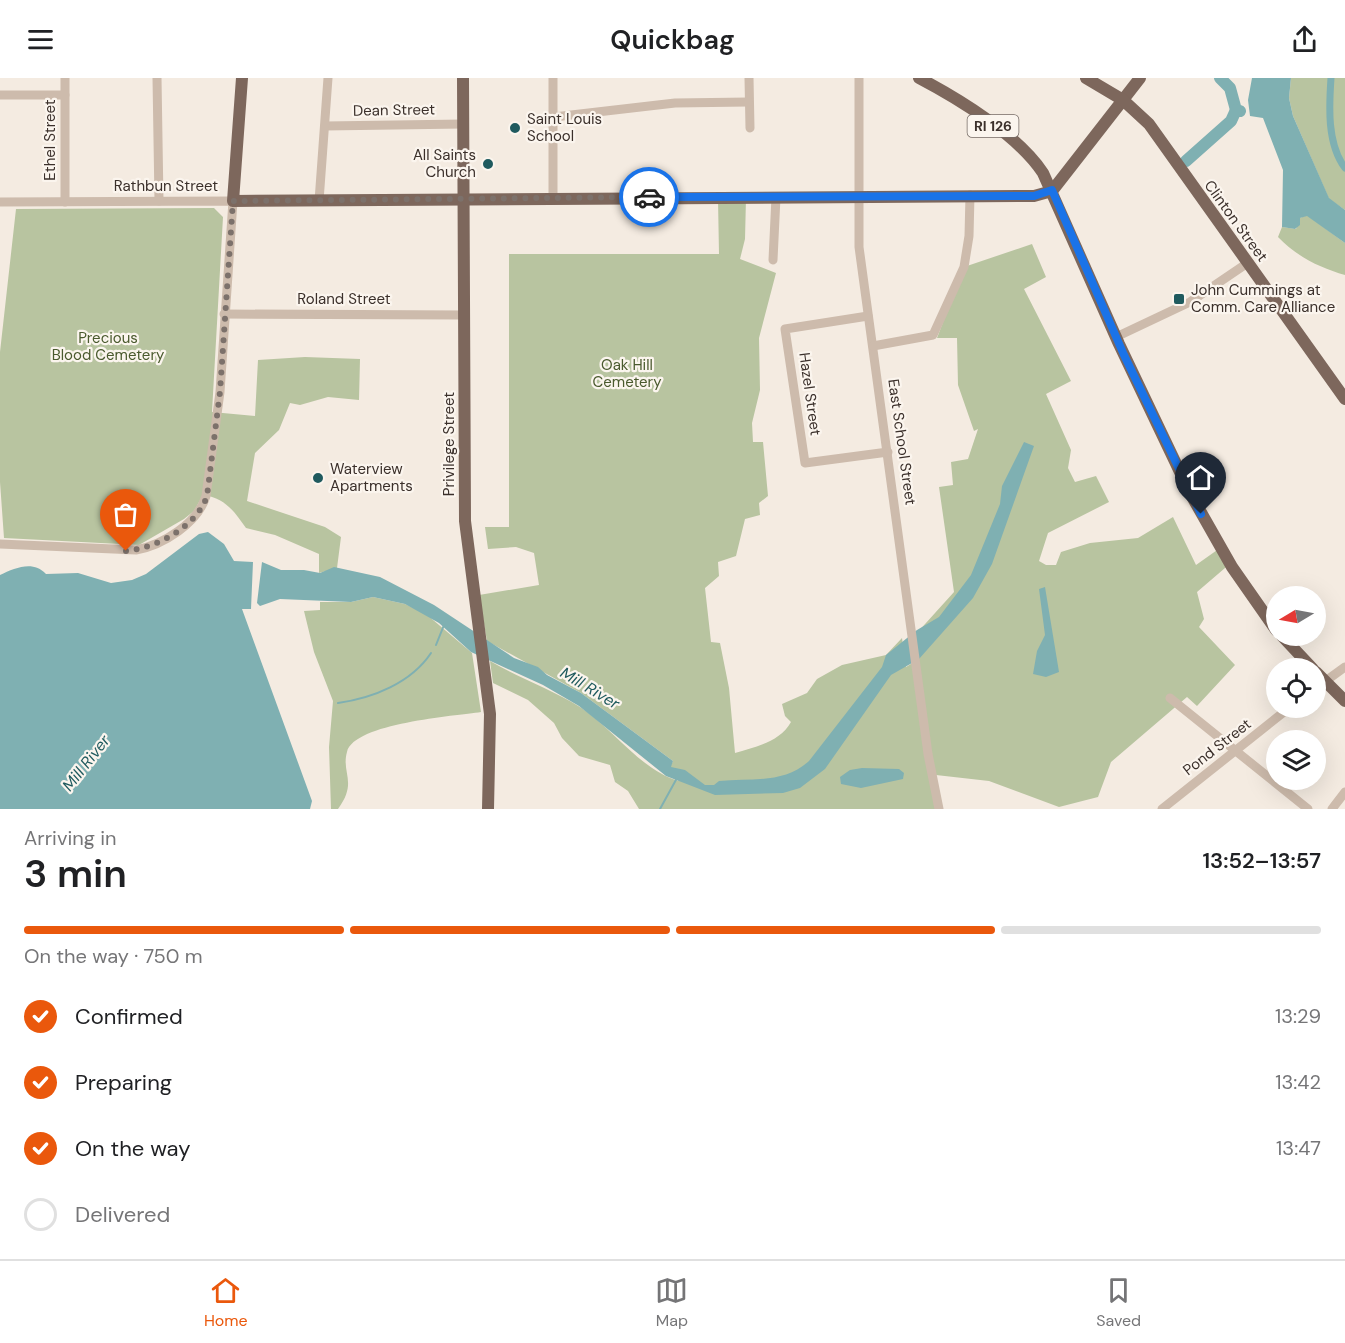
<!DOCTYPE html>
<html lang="en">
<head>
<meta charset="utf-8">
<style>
	:root { --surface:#fff; --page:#f6f6f6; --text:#202124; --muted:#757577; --line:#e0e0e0; --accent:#ea580c }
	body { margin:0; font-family:"DM Sans",sans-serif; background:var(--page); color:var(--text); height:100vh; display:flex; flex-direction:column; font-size:22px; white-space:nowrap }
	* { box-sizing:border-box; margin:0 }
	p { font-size:20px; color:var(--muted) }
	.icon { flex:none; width:33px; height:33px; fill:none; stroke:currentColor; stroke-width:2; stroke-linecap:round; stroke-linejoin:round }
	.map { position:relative; height:731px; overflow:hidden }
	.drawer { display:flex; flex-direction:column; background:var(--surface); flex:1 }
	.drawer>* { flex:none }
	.needle { width:39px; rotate:260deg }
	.controls { position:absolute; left:1266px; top:508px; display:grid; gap:12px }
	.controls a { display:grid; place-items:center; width:60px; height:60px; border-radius:50%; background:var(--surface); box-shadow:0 6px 24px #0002; font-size:30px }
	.pin { position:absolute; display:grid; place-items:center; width:51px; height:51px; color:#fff; margin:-62px -26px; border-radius:50% 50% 50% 0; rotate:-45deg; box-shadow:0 0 6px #0007 }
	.pin .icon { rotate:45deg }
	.courier { position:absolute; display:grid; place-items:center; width:60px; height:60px; margin:-30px; border:4px solid #1a73e8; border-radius:50%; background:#fff; color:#222; box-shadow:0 2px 8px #0007 }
	.head em { font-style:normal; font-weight:600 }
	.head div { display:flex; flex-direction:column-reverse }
	.head { display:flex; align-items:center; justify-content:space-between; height:102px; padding:0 24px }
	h1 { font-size:39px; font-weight:600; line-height:45px }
	.bar { display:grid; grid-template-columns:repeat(4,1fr); gap:9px 6px; align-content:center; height:72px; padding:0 24px }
	.bar i { height:8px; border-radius:4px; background:var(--line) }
	.bar .on { background:var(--accent) }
	.bar p { grid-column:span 4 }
	ol { padding:0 24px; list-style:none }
	li { display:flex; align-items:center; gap:18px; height:66px }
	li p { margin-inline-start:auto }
	li .icon { padding:6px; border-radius:50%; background:var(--accent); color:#fff; stroke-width:4 }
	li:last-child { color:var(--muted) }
	li i { width:33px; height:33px; border:3px solid var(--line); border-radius:50% }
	header { display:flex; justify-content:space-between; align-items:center; height:78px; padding:0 24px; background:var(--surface); font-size:27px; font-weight:600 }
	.tabs { display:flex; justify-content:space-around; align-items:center; height:84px; border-top:2px solid var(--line); background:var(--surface); font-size:16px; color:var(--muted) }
	.tabs a { display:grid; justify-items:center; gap:3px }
	.tabs .on { color:var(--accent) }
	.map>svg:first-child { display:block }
	.green { fill:#b8c4a0 }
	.water { fill:#7fb0b2 }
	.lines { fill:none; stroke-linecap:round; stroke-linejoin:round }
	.stream { stroke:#7fb0b2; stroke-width:2 }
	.canal { stroke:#7fb0b2; stroke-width:7 }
	.river { stroke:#7fb0b2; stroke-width:12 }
	.minor { stroke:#cdbbac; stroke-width:9 }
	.major { stroke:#7d675c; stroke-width:12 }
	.done { stroke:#7c716b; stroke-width:6; stroke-dasharray:0 10.8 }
	.route { stroke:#1a73e8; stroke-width:8 }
	.poi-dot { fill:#1f5a5e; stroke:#fbf5ee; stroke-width:2 }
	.labels { text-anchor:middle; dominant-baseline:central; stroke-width:4.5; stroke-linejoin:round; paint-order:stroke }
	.shield { fill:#fbf5ee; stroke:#756b66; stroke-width:1.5 }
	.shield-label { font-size:14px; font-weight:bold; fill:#3b302b }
	.street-label { font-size:15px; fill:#3b302b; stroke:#fbf5ee }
	.poi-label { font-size:15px; fill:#3b302b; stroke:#fbf5ee; text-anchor:start }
	.park-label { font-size:15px; fill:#4a5a2e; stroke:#fbf5ee }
	.water-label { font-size:16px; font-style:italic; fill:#1f5a5e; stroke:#fbf5ee }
</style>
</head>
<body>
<header><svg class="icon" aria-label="menu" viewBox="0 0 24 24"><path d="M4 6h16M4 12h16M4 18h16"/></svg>Quickbag<svg class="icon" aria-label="share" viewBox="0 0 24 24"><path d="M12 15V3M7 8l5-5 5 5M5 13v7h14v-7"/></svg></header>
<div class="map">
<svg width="1345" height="731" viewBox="0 0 1345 731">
	<rect width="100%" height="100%" fill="#f4ebe1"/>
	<g class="green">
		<path d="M1291,0h54v132l-16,-11 -36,-83 -4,-18z"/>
		<path d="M746,120l-1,41 -5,20 36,14 -17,65 1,52 -8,33 1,19h10l5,54 -9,7 1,12 -15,4 -9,37 -18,6 1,14 -14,12 6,54 9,1 9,45 6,65c20,-6 45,-11 56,-31l-6,-6 -3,-12 25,-11 10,-14 25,-14 44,-10 16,-17 4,29 13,-8 -3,-25 38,-42 -15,-105 14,-2 -2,-23 17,-3 10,-30 -4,2 -16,-46 -1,-47h-20l27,-71 68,-23 14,33 -22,12 47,92 -25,13 25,56 -3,18 7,14 21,-6 13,26 -61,31 -9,28 7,4h10l5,-13 29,-9 48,-5 35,-21 23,48 24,-17 12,14 -35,30 7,27 -5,8 36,38 -38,41 -10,-9 -76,65 -13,35 -39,10 -70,-26 -53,-6 1,34h-298l-11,-18 -13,-9 -5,-17 -31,-9 -17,-18 -8,-15 -26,-23 -35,-17 -3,-22c29,17 61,28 90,46 33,21 60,63 99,74l-9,-14 3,-6 -92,-68 -94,-52 -8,-46 60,-10 -5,-32 -18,-6 -28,2 -3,-22h24v-273h210l-1,-55z"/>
		<path d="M214,130l9,9 -11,195 43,4 3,-56 47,-3 55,2 -1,41 -31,-3 -28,8 -10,-2 -11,27 -24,23 -8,48 78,26 16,10 -4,31 -18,5v-19l-44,-19 -29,-7c-12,-17 -21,-30 -43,-33l-9,16 -10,8 -45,26 -135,-7 -4,-56v-130l16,-143z"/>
		<path d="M1307,137l38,28v32c-25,-7 -49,-19 -67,-38l4,-10 14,2 4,-11z"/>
		<path d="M373,519l32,7 21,10 46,39 9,59c-26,4 -127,11 -134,40 -6,21 11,30 -9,57h-7l-2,-62 4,-46 -19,-49 -10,-41 16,-1v-8h31z"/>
	</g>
	<g class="water">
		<path d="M1252,0h39l-2,20 4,18 36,82 16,12v33l-38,-27 -7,2v7l-5,4 -13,-2 1,-57 -20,-52 -13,-2 -2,-16z"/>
		<path d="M1024,364l10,4 -42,118 -19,34 -54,61 -28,16 -66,94 -25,19 -17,5 -68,2 -49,-19 -87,-70 -36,-21 -72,-33 -32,-29 -34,-19 -32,-7 -22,5 -71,-3 -20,7 -3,-3 5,-41 19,8h23l16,3 14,-6 46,10 54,28 80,53 24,9 9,8 34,18 92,68 -2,6 14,3 20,15h9l5,-4c32,-3 65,3 90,-20l73,-94 4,-12 31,-25 22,-13 32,-42 29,-71 2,-18z"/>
		<path d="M208,454l16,12 10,17 19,1 -2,47h-9l70,192 -2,8h-310v-234c15,-7 33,-15 46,-1l32,-1 33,10 21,-3 14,-6 53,-40z"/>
		<path d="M1045,509l14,85 -13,5 -13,-3 4,-23 8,-16 -6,-46z"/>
		<path d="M862,690l37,1 5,4 -1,6 -42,9 -20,-4 -1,-7 10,-7z"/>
	</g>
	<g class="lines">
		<g class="stream">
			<path d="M436,567l8,-20"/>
			<path d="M338,625c35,-5 73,-20 93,-50"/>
			<path d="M660,731l17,-31"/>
		</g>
		<path class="canal" d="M1331,0c-2,29 -4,66 14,90"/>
		<g class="river">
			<path d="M1220,0l10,10 6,22 4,1"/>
			<path d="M1186,83l45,-40 5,-11"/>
		</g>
		<g class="minor">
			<path d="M157,0l2,123"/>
			<path d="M553,0v121"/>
			<path d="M749,0l1,50"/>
			<path d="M859,0v169l69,507 11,55"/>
			<path d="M0,17h65"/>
			<path d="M554,39l121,-14 73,-1"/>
			<path d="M325,48l138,-2"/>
			<path d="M319,123l9,-123"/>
			<path d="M0,124l233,-1 -13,191 -14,104c-8,27 -43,49 -70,54l-136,-6"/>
			<path d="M65,124v-124"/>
			<path d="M773,182l3,-63"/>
			<path d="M224,236l240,1"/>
			<path d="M868,238l-83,13 20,134 83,-11"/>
			<path d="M1116,259l74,-35 59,-40"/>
			<path d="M873,268l60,-11 31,-68 5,-31 1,-41"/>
			<path d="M1316,610l29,-21"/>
			<path d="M1170,620l138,111"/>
			<path d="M1162,731l127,-101"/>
			<path d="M1332,731l13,-17"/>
		</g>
		<g class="major">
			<path d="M242,0l-9,123 801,-5 18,-5 88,-113"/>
			<path d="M463,0l2,443 25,193 -2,95"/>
			<path d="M919,0c40,21 99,57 124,95l76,171 71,149 42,74 44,63"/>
			<path d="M1086,0l37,22 26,24 196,275"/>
			<path d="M1282,558l31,33"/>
			<path d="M1316,594l29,29"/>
		</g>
	</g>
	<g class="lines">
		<path class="done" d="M126,473c31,-3 71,-25 81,-55l13,-104 13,-191 416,-4"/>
		<path class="route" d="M649,119l385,-1 18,-6 72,165 77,159"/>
	</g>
	<g class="poi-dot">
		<circle cx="515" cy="50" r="6"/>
		<circle cx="488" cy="86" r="6"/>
		<rect x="1173" y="215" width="12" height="12" rx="3"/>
		<circle cx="318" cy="400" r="6"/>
	</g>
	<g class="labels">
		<rect class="shield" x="967.5" y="37" width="51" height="22" rx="4.5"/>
		<g class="shield-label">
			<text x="993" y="48">RI 126</text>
		</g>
		<g class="street-label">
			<text transform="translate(394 32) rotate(-1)">Dean Street</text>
			<text transform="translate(50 62) rotate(-90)">Ethel Street</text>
			<text x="166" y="108">Rathbun Street</text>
			<text transform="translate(1236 143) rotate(54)">Clinton Street</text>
			<text x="344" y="221">Roland Street</text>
			<text transform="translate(810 316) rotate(82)">Hazel Street</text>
			<text transform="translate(902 364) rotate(82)">East School Street</text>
			<text transform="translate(449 366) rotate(-90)">Privilege Street</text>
			<text transform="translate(1217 669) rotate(-38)">Pond Street</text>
		</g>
		<g class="poi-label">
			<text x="527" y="41">Saint Louis<tspan x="527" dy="17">School</tspan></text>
			<text x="476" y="77" text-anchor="end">All Saints<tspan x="476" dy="17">Church</tspan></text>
			<text x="1191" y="212">John Cummings at<tspan x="1191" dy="17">Comm. Care Alliance</tspan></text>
			<text x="330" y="391">Waterview<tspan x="330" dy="17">Apartments</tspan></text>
		</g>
		<g class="park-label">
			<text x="108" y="260">Precious<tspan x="108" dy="17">Blood Cemetery</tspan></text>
			<text x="627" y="287">Oak Hill<tspan x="627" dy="17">Cemetery</tspan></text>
		</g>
		<g class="water-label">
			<text transform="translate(590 610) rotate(31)">Mill River</text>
			<text transform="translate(86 685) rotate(-52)">Mill River</text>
		</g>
	</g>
</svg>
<div class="controls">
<a><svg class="needle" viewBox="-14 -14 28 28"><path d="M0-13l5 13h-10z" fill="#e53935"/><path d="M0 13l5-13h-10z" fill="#757577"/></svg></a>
<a><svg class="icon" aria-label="locate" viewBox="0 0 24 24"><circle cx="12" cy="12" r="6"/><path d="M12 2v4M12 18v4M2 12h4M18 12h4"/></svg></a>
<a><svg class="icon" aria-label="layers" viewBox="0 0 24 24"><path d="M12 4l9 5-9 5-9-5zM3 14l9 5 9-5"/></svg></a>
</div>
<div class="pin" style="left:126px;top:473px;background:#ea580c"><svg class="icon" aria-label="bag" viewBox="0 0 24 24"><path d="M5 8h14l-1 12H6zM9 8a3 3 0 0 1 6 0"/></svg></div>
<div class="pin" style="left:1201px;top:436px;background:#1f2937"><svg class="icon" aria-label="home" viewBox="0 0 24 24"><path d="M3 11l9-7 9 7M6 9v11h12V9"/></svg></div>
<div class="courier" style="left:649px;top:119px"><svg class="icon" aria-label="car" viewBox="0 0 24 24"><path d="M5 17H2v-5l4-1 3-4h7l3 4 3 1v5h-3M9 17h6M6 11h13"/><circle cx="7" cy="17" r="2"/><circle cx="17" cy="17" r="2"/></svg></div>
</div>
<section class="drawer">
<div class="head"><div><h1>3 min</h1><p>Arriving in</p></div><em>13:52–13:57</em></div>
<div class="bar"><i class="on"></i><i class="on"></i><i class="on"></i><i></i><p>On the way · 750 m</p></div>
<ol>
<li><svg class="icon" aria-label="check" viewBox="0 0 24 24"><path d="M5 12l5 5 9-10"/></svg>Confirmed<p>13:29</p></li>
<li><svg class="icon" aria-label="check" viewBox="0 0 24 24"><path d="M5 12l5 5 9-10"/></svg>Preparing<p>13:42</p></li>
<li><svg class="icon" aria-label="check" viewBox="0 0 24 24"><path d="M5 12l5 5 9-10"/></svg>On the way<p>13:47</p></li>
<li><i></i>Delivered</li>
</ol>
</section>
<nav class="tabs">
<a class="on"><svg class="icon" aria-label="home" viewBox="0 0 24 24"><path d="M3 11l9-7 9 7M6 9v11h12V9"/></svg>Home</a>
<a><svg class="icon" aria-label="map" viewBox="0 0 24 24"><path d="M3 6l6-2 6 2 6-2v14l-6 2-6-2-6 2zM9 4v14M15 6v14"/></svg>Map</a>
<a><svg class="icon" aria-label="saved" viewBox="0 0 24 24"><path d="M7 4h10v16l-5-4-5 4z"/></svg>Saved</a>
</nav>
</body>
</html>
